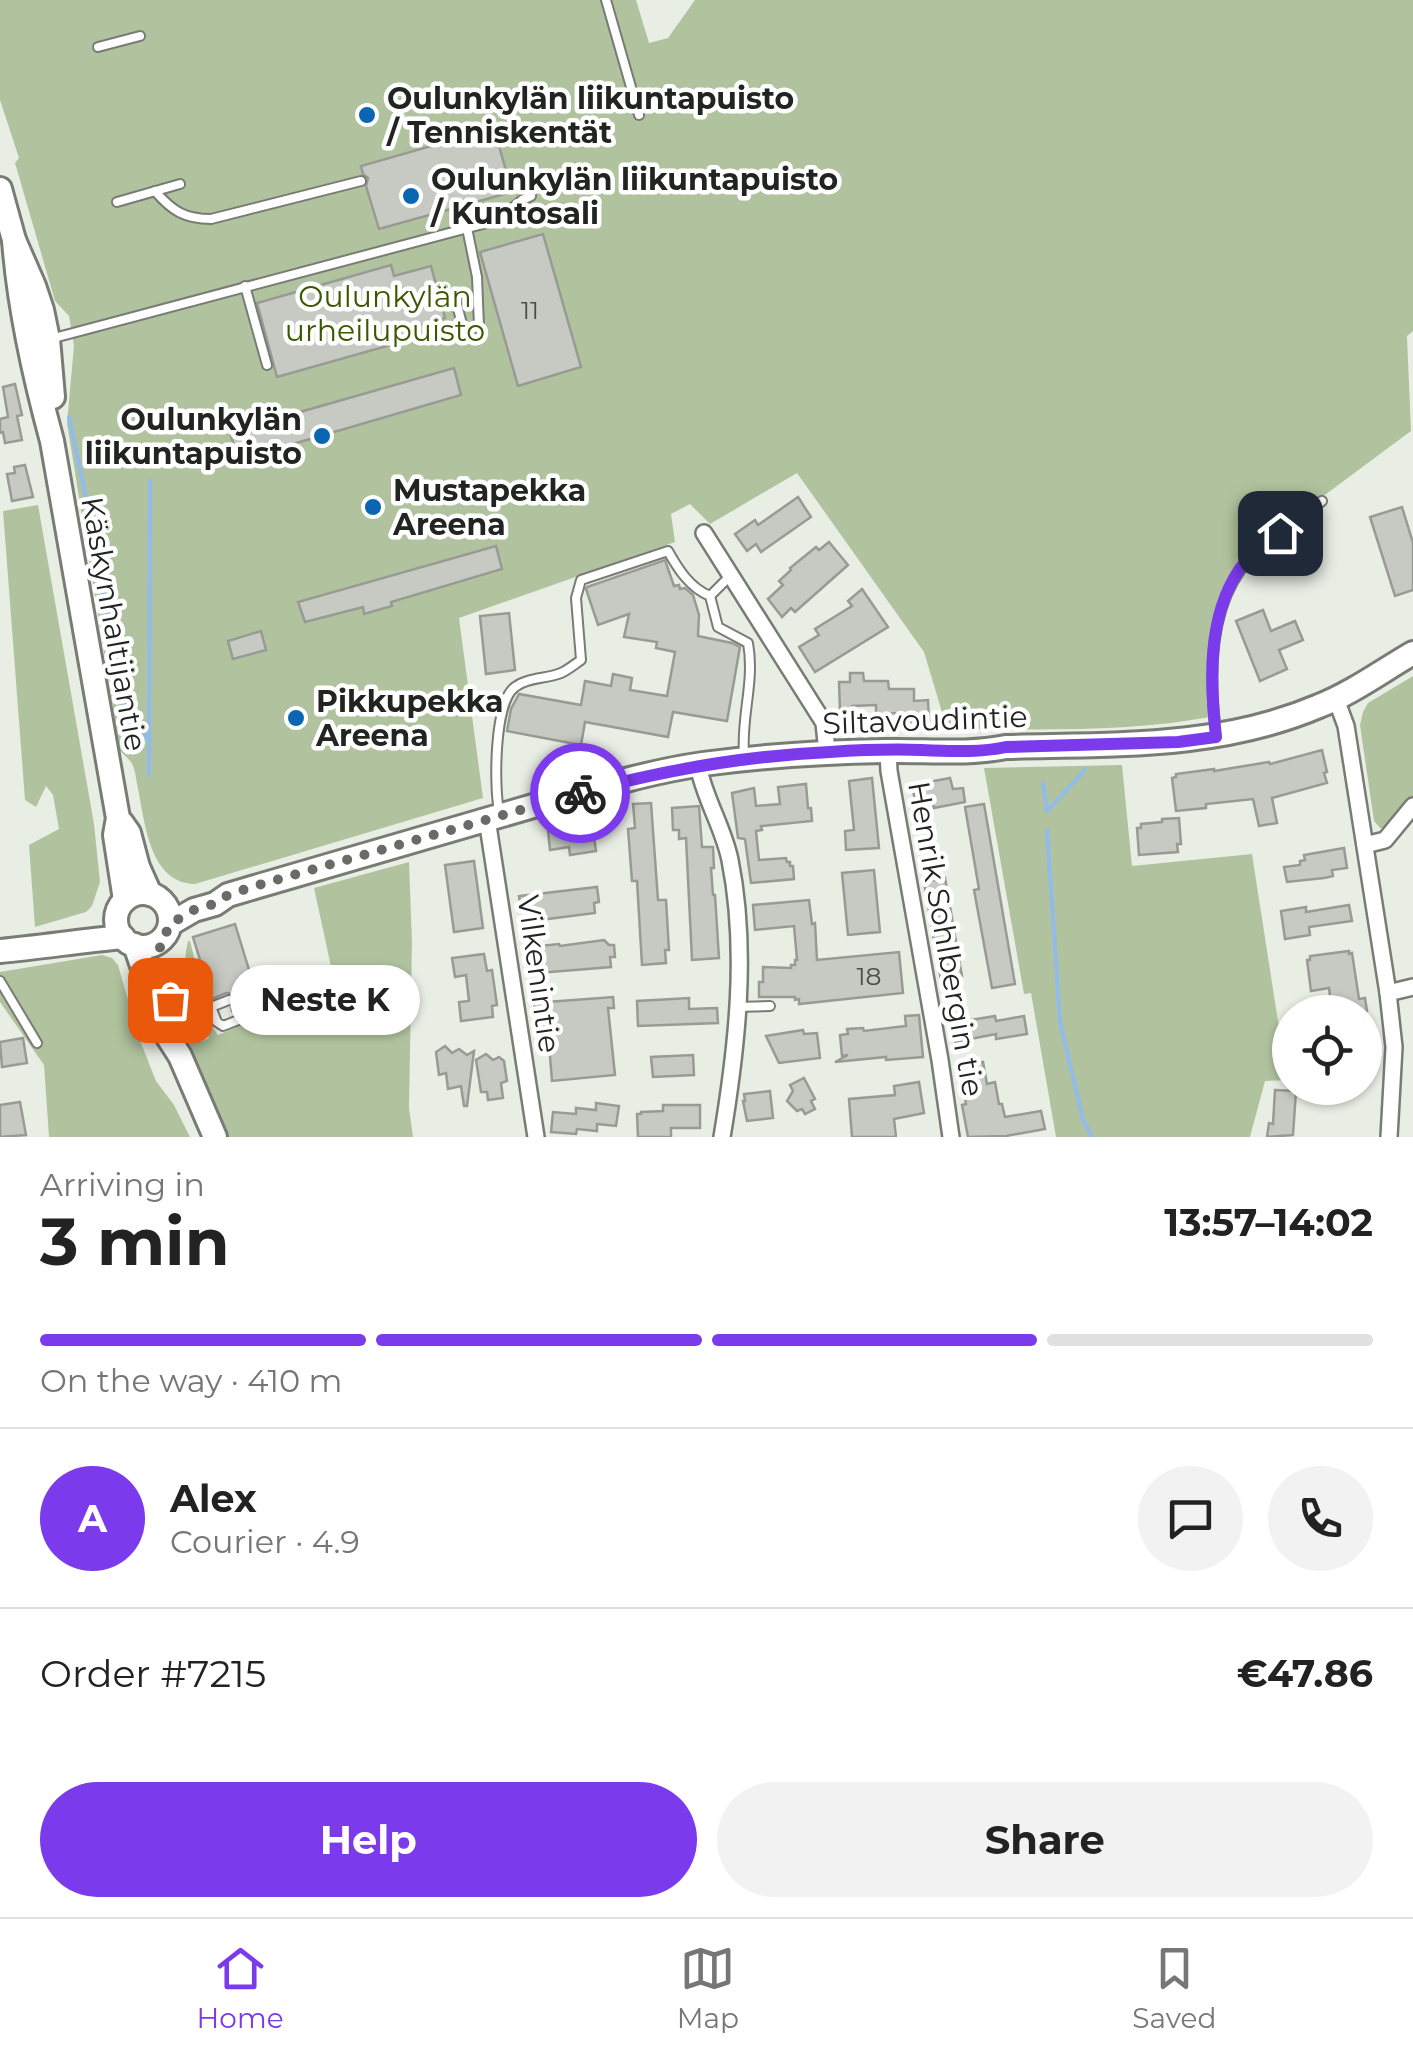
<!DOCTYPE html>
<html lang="en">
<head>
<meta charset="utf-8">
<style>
	:root { --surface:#fff; --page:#f2f2f2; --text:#222; --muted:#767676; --line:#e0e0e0; --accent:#7c3aed }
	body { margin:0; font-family:Montserrat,sans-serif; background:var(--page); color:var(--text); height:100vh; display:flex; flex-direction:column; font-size:38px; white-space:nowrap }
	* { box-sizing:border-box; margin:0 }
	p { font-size:32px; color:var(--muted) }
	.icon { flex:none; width:55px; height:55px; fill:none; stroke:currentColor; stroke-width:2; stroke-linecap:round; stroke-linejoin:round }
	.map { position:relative; height:1137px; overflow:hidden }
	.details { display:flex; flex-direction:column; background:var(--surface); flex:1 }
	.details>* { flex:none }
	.tools { position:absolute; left:1272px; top:995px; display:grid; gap:20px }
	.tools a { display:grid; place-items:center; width:110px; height:110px; border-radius:50%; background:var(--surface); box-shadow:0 2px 8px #0004; font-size:50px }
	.pin { position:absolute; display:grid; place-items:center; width:85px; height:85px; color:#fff; margin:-42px; border-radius:20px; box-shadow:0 5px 15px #0006 }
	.courier { position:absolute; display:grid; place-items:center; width:100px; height:100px; margin:-50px; border:8px solid #7c3aed; border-radius:50%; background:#fff; color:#222; box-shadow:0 2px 12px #0007 }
	.bubble { position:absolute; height:70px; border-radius:35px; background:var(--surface); box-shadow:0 2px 8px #0004; font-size:32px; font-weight:700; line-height:70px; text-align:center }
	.summary em { font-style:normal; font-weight:700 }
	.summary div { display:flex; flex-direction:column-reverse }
	.summary { display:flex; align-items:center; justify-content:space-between; height:170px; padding:0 40px }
	h1 { font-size:65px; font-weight:700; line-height:75px }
	.bar { display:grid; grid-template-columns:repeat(4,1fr); gap:15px 10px; align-content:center; height:120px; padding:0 40px }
	.bar i { height:12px; border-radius:8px; background:var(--line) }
	.bar .current { background:var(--accent) }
	.bar p { grid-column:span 4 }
	.line { display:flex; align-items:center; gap:25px; padding:0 40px; border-top:2px solid var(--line) }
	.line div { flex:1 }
	.round { display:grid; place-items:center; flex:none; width:105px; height:105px; border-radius:52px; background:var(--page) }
	.cta { display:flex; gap:20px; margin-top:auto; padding:20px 40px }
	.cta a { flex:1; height:115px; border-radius:60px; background:var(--accent); color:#fff; font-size:40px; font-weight:700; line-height:115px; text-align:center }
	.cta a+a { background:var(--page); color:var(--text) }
	.tabs { display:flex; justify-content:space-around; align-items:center; height:140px; border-top:2px solid var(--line); background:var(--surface); font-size:28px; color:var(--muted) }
	.tabs a { display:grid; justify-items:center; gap:5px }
	.tabs .current { color:var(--accent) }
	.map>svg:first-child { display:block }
	.green { fill:#b1c39e }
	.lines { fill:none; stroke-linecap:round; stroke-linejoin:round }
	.stream { stroke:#90bbeb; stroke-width:4 }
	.building { fill:#c6cac2; stroke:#979b94; stroke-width:2.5 }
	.service-casing { stroke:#787c74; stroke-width:12 }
	.minor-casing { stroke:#787c74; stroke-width:20 }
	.secondary-casing { stroke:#787c74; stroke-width:28 }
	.service { stroke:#fff; stroke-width:8 }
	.minor { stroke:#fff; stroke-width:15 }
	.secondary { stroke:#fff; stroke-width:22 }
	.done { stroke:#686b66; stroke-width:10; stroke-dasharray:0 18 }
	.route { stroke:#7c3aed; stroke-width:12 }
	.poi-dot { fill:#0a66b3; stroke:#fff; stroke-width:4 }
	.labels { text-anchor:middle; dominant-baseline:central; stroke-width:9; stroke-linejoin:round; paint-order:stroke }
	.number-label { font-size:25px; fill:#4b4e49 }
	.poi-label { font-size:30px; font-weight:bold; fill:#222421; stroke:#fff; text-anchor:start }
	.park-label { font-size:30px; fill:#3a5800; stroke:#fff }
	.street-label { font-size:30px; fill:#222421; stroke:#fff }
</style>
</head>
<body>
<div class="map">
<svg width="1413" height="1137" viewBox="0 0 1413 1137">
	<rect width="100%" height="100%" fill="#e9eee5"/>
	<g class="green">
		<path d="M0,0h636l13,43 19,-5 27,-38h718v331l-6,5 4,95 -159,118 -20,26 -15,37 -7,30v75c-86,16 -175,12 -263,12l-23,-77 -127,-179 -87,51 -20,-20 -19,10 4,28 -216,76 24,180 -288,86c-47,-1 -50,-64 -58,-100 -1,-6 -2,-16 -6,-22 -3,-4 -7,-7 -11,-11l-53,-328 7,-77 -5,-30 -14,-15 -40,-138 4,-5 -19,-58z"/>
		<path d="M38,505l56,319 6,58 -8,24 -6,6 -51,15 -6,-82 30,-16 -6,-34 -7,-9 -10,21 -11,-7 -22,-289z"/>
		<path d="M1413,676v122l-24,30h-9l-6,-7 -14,-96 3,-13 5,-9z"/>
		<path d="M1122,765l10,101 120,-12 30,193 8,1v32l-25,1 -15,56h-194l-25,-144 -7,1 -40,-226z"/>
		<path d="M409,862l3,80 -3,166 4,29h-185c-28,-52 -46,-108 -60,-165l8,1 3,3 15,49 9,16 6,-3c-12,-30 -30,-62 -21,-97h2l21,84 7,10 117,-50 -21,-97z"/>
		<path d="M102,955l10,3 6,7 21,73 17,43 18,24 16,32h-141l-5,-72 -44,-63v-30z"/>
	</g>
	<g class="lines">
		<g class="stream">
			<path d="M69,417l20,94 6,53 20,72v22l8,44 5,16 22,23"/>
			<path d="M149,775l1,-294"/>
			<path d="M1043,783l4,28"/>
			<path d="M1047,811l38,-41"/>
			<path d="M1047,830l13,192 23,98 9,17"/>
		</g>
	</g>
	<g class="building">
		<path d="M494,128l18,64 -133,37 -13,-43 2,-8 -5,-4 -2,-8z"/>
		<path d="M543,234l38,133 -63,19 -38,-134z"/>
		<path d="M391,265l3,11 37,-10 14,52 -36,10 3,11 -135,38 -20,-74z"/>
		<path d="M454,368l7,27 -223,65 -8,-28z"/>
		<path d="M15,384l7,31 -5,1 5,24 -17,3 -2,-11 -3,1v-14l8,-2 -5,-30z"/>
		<path d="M25,465l8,32 -21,4 -5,-27 8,-1 -1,-6z"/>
		<path d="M798,497l13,20 -50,35 -5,-8 -9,7 -12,-17 20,-14 3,5z"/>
		<path d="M1402,507l11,36v47l-18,6 -25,-79z"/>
		<path d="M829,542l19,23 -53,47 -4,-4 -9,9 -14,-18 15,-14 -4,-4 12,-11 -1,-2 26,-21 3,3z"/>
		<path d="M496,546l6,23 -111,33 1,4 -28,8 -1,-7 -58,15 -7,-20z"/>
		<path d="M665,560l9,26 5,-1 1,4 5,-1 8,7 6,20 -1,21 34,7 8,4 -13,74 -54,-9 -5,25 -83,-15 -4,23 -74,-14 4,-22 8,-15 62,11 4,-24 26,5 2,-12 19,4 -2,12 37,6 8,-44 -19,-4 1,-6 -33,-5 5,-23 -31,11 -12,-36 1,-2z"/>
		<path d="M862,589l26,38 -73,45 -16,-25 20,-12 -4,-6 37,-23 -4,-5z"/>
		<path d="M1263,610l8,21 24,-10 8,19 -24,10 8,19 -27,12 -24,-60z"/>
		<path d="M509,613l6,57 -29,4 -6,-58z"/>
		<path d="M261,631l5,19 -33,9 -5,-18z"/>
		<path d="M850,673h13l1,8h24l1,8h25v12l14,-1 1,21 -28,1v-9l-25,1v-9l-24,1v5h-12l-1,-29h11z"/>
		<path d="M1322,750l5,22 -3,1 3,10 -55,15 5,25 -18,3 -6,-27 -47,5v4l-30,3 -4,-33 4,-1v-3l38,-5v2l55,-9 1,2z"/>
		<path d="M872,778l7,70 -33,2 -1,-19 9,-1 -5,-49z"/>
		<path d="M950,778l3,11 10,-1 2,14 -31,6 -1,-6 -17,3 -4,-20z"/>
		<path d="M806,784l2,24h3l1,13 -51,5 1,4 -6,1 3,29 27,-2 1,4h3v4h3l1,13 -43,4 -6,-44 -7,-1 -6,-45 22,-5 2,18 24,-2 -2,-17z"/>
		<path d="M651,803l7,97h8l3,50h-4l1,13 -24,2 -5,-84h-5l-4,-52 7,-1 -2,-24z"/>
		<path d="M984,804l31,180 -23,4 -18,-98 5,-1 -14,-82z"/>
		<path d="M699,806l3,41h11l1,21h-3l2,27h2l4,63 -27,2 -6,-122 -7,1v-9h-6l-1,-22z"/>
		<path d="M1179,818l2,26h-4l1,8 -39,3 -2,-27h4v-4l21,-2v-3z"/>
		<path d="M592,824l4,27 -26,4 -1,-8 -19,3 -2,-20z"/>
		<path d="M1344,848l3,20 -15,2 1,6 -9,2 -37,4 -3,-15 16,-2v-4l5,-1 -1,-5z"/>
		<path d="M474,861l9,67 -29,4 -9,-67z"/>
		<path d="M874,870l6,62 -32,3 -6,-62z"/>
		<path d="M945,878l17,98 -21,4 -17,-98z"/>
		<path d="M597,887l2,15 -5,1 1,10 -63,8v-3h-3l-1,-9 -7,1 -2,-14z"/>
		<path d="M809,900l3,24 3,-1 2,37 82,-8 4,41 -104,11v-5l-4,1v-3h-36v-15h4v-15l28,1v-3h4v-5h2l-3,-34 -39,4 -2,-25z"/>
		<path d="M1349,905l3,16 -43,6 1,8 -25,4 -4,-28 25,-4v5z"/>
		<path d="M235,924l19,62 -5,4v5l10,8 -27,8 -1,-4 5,-7 -3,-6 -7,-1 -14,6 -19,-62z"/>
		<path d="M604,940l5,5h5l1,12h-5l1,10 -72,6v-4l-8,1 -2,-17 8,-1 3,-6 19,-2 1,2z"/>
		<path d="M1349,951v3l3,-1 7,46 6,-1 2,13 -35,1 -3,-24 -18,3 -4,-31h3v-4z"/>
		<path d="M484,954l3,17 5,-1 5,35 -5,1 1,11 -32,4 -2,-19 10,-1 -3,-26 -11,2 -3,-19z"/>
		<path d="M613,997l1,11h-6l7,67 -63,6 -4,-49h-3l-1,-8h-2l-1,-10 -6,1 -1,-12z"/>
		<path d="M689,998v11l28,-1 1,15 -80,3 -1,-25z"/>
		<path d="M919,1015l4,42 -37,3v-3l-51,5 13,-7 -6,1 -2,-21 8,-1 -1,-5 16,-1 1,3 42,-5 -1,-10z"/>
		<path d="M995,1016l1,5 28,-5 3,18 -31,5v-5l-41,8 -3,-19z"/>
		<path d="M803,1030l1,4 13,-1 3,25 -41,5 -13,-27z"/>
		<path d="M23,1038l4,25 -25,4 -2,-25z"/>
		<path d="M445,1046l7,7 7,-4 8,6 7,-4 -7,55h-3l-3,-20 -13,3 -2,-16 -7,2 -3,-23z"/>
		<path d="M486,1054l7,6 6,-3 5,4 3,20 -6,2 2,15 -15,2 -1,-8h-6l-5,-32z"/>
		<path d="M693,1055l1,20 -41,2 -2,-20z"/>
		<path d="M983,1062l4,22 8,-2 4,22h3l3,13 36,-6 4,18 -39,7 -38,1 -6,-32 4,-1 -7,-38z"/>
		<path d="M804,1078l11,21 -4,2 4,8 -10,5 -3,-5 -5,2 -10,-10 6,-10 -3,-6z"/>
		<path d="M919,1082l5,31 -30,6 2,18h-44l-3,-38 46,-4 -1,-9z"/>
		<path d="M1275,1090l21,1 -3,44 -26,2 2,-14 4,1z"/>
		<path d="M770,1091l3,27 -26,3 -4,-20h2l-1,-7z"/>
		<path d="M20,1102l6,33 -26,2v-32z"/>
		<path d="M596,1103l23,3 -3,20 -19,-2v7l-20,-2 -1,5 -25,-2 2,-20 23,2v-6l20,2z"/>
		<path d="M663,1105h37v23h-29v9h-33l-1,-23h4v-2l22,-1z"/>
	</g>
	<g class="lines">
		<defs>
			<g id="service">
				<path d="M606,0l33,115"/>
				<path d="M98,47l42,-11"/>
				<path d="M155,191c17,20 30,28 56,28l150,-38"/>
				<path d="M117,202l63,-18"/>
				<path d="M245,286l22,79"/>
				<path d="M454,293l10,39 15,-6 -2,-49 -10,-49"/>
				<path d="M54,338l444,-118 24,-20 9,-4"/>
				<path d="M710,596l21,-21"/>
				<path d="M1216,732c-7,-55 -8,-128 33,-172 21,-23 49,-40 73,-59"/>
				<path d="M499,811c-5,-25 -5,-109 16,-124 13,-10 32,-8 46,-14 7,-3 14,-9 20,-13l-5,-62 5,-18 87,-29c10,18 22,37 42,45l8,31 30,16c7,39 -7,73 -4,111"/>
				<path d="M0,981l37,62"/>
				<path d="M256,993l6,-3"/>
				<path d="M229,1000l-18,7 6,15 6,4 44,-17 10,-16"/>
				<path d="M737,1007l33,-1"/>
			</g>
			<g id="minor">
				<path d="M704,533l120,190 3,29"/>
				<path d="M1336,699l10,27 42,267 6,54 -5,90"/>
				<path d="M888,751l1,20 51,289 11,77"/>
				<path d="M698,765c6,33 25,61 32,95 18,90 7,187 -8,277"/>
				<path d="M487,819l49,318"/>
				<path d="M1365,845l20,-5 28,-34"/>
				<path d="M1388,993l25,-6"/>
			</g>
			<g id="secondary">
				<path d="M0,189l14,51 20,46 8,24 6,29 5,58"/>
				<path d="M14,240c5,68 20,135 38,201l66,377 -3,17 10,65"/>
				<path d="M122,823l7,10 9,34 12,27"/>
				<circle cx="143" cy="920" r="27"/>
				<path d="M170,924l24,-14 21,-6 13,-9 27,-8c95,-28 190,-56 285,-83 54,-15 107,-32 163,-40 60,-8 121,-12 182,-13 41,-1 81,4 121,-4 107,-3 212,2 313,-41 33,-13 63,-35 94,-53"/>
				<path d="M135,945l29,86 16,25 35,81"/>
				<path d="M0,951c41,-4 81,-10 123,-14"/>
			</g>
		</defs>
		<use href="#service" class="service-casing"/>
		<use href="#minor" class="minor-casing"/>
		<use href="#secondary" class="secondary-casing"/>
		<use href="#service" class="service"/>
		<use href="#minor" class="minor"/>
		<use href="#secondary" class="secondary"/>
	</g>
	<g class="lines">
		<path class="done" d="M170,1000l-10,-32v-27l6,-8 4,-9 24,-14 20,-6 14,-9 27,-9 325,-93"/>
		<path class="route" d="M580,793c83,-23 163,-37 250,-41 30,-2 61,-3 92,-2 29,1 56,3 84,-3l172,-5 38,-5c-6,-54 -9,-119 23,-167 11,-15 26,-26 41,-37"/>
	</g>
	<g class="poi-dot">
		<circle cx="367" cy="115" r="10"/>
		<circle cx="411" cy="196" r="10"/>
		<circle cx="322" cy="436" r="10"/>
		<circle cx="373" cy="507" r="10"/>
		<circle cx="296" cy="718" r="10"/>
	</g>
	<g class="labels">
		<g class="number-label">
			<text x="530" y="310">11</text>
			<text x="869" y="976">18</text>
		</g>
		<g class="poi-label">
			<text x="387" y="98">Oulunkylän liikuntapuisto<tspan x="387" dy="34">/ Tenniskentät</tspan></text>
			<text x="431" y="179">Oulunkylän liikuntapuisto<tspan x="431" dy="34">/ Kuntosali</tspan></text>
			<text x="302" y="419" text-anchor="end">Oulunkylän<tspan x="302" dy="34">liikuntapuisto</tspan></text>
			<text x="393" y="490">Mustapekka<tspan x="393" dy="34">Areena</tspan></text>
			<text x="316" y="701">Pikkupekka<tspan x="316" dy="34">Areena</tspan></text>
		</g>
		<g class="park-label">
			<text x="385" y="296">Oulunkylän<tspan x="385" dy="34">urheilupuisto</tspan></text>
		</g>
		<g class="street-label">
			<text transform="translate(114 624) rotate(80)">Käskynhaltijantie</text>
			<text transform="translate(925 720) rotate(-2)">Siltavoudintie</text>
			<text transform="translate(946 939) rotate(80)">Henrik Sohlbergin tie</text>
			<text transform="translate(539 974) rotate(82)">Vilkenintie</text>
		</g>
	</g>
</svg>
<div class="tools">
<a><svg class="icon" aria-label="locate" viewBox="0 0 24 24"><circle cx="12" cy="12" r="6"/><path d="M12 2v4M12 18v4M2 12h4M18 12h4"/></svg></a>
</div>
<div class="pin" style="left:170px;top:1000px;background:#ea580c"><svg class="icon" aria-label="bag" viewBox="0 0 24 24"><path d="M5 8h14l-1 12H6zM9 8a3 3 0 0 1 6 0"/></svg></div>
<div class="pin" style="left:1280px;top:533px;background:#1f2937"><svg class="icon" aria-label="home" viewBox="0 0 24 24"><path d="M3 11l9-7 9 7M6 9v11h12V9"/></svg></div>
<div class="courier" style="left:580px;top:793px"><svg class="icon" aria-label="bike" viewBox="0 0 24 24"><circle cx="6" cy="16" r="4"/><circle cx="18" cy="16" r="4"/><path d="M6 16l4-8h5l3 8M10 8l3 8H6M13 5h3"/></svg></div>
<div class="bubble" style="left:230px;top:965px;width:190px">Neste K</div>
</div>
<section class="details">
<div class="summary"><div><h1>3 min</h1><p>Arriving in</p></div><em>13:57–14:02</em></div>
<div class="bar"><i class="current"></i><i class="current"></i><i class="current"></i><i></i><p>On the way · 410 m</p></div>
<div class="line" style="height:180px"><b class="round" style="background:var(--accent);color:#fff">A</b><div><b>Alex</b><p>Courier · 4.9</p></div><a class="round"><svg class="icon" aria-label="chat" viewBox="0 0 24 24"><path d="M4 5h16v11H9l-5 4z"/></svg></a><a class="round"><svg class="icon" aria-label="phone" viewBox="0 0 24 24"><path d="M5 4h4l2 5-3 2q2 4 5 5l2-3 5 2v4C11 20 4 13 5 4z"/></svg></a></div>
<div class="line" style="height:130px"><div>Order #7215</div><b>€47.86</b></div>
<div class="cta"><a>Help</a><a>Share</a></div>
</section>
<nav class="tabs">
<a class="current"><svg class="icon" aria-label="home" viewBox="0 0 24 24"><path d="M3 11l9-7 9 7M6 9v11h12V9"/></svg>Home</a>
<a><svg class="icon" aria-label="map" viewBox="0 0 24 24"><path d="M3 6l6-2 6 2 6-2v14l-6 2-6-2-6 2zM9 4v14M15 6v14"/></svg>Map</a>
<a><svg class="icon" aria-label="saved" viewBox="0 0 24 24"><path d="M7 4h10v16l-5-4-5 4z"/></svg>Saved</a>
</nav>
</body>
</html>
